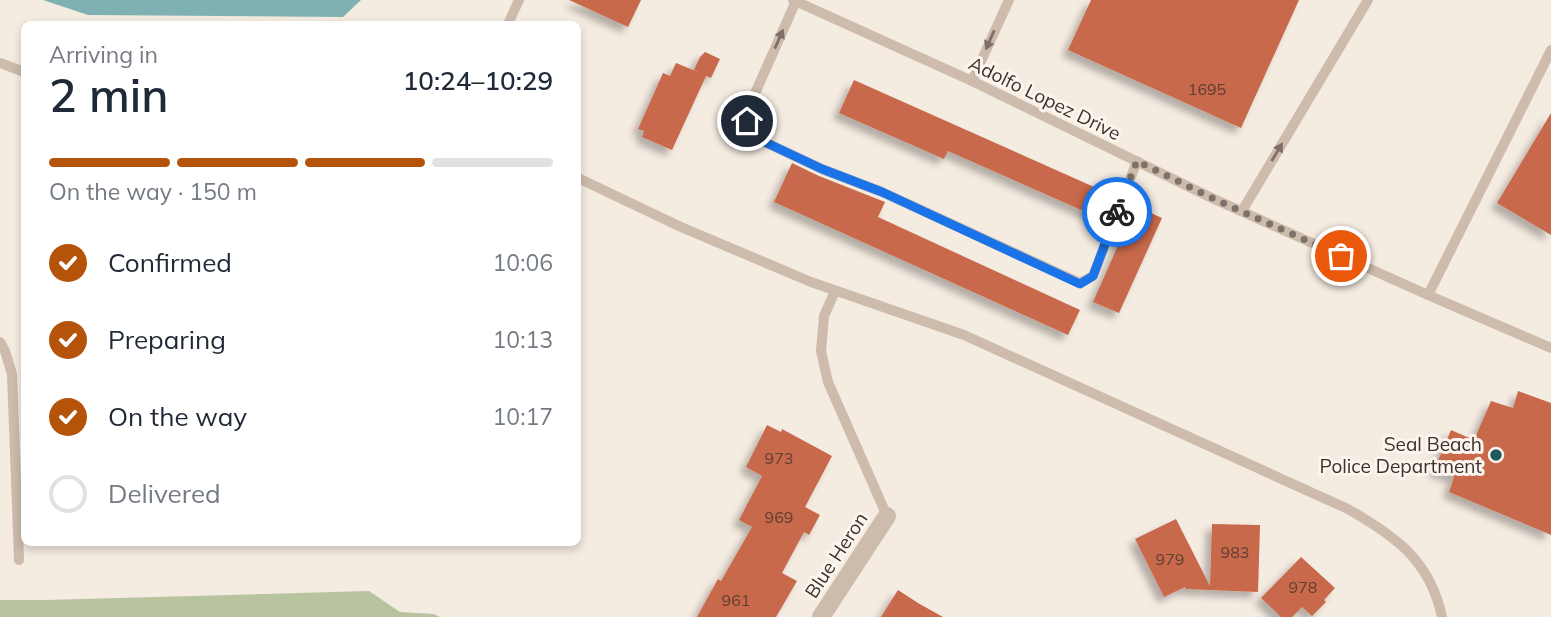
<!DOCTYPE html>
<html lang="en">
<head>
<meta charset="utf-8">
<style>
	:root { --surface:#fff; --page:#f6f6f7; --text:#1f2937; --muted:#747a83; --line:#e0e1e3; --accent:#b45309 }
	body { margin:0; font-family:Mulish,sans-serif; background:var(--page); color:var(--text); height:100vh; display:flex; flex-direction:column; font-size:26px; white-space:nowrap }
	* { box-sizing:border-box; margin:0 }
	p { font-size:23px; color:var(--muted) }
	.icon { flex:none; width:38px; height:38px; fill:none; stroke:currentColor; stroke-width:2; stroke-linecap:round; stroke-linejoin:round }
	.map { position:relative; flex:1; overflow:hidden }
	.panel { position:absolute; left:21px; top:21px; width:560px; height:525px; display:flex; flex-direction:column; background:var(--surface); border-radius:10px; box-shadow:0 4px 10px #0003 }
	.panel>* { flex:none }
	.pin { position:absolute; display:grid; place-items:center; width:60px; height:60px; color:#fff; margin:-30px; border:4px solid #fff; border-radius:50%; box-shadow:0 2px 7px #0007 }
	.courier { position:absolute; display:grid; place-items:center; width:70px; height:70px; margin:-35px; border:5px solid #1a73e8; border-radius:50%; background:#fff; color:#222; box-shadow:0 2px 9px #0007 }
	.head em { font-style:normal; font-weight:600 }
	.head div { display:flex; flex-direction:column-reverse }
	.head { display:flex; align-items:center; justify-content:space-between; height:119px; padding:0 28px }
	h1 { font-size:46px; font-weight:600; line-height:52px }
	.bar { display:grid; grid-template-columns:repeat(4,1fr); gap:10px 7px; align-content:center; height:84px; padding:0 28px }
	.bar i { height:9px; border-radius:5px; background:var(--line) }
	.bar .on { background:var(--accent) }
	.bar p { grid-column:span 4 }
	ol { padding:0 28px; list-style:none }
	li { display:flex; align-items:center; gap:21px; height:77px }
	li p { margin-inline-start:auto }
	li .icon { padding:7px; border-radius:50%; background:var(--accent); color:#fff; stroke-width:4 }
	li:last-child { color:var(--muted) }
	li i { width:38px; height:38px; border:4px solid var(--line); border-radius:50% }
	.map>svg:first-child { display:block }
	.green { fill:#b8c4a0 }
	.water { fill:#7fb0b2 }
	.building { fill:#c8694b; filter:url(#shadow) }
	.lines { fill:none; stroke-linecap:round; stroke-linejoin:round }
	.lane { stroke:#cdbbac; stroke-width:10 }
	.street { stroke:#cdbbac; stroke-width:18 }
	.oneway { fill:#7d6f65 }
	.done { stroke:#7c716b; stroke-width:7; stroke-dasharray:0 12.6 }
	.route { stroke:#1a73e8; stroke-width:9 }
	.poi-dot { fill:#1f5a5e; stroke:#fbf5ee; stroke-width:2.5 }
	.labels { text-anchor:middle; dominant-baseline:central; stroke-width:6; stroke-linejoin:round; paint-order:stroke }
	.number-label { font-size:16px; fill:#5e3e33 }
	.street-label { font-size:19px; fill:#3b302b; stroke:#fbf5ee }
	.poi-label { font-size:19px; fill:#3b302b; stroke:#fbf5ee; text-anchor:end }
</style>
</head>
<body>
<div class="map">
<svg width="1551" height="617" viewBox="0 0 1551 617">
	<defs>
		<filter id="shadow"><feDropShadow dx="-6" dy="6" stdDeviation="3.5" flood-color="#0004"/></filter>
	</defs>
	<rect width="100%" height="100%" fill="#f4ebe1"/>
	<path class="green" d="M369,591l31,21 34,2 6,3h-440v-17h46z"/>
	<path class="water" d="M43,0h318l-18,17 -255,-2z"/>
	<g class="building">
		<path d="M569,0h72l-13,27z"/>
		<path d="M1091,0h208l-58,128 -173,-78z"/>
		<path d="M705,52l15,7 -9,19 -5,-2 -34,74 -30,-13 2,-6 -6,-2 25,-56 7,3 6,-13 27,11 -9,-4 6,-13z"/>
		<path d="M854,80l258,115 3,2 -9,24 -158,-70 -4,8 -105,-46z"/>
		<path d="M1551,113v122l-54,-32z"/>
		<path d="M792,163l27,13 66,26 -7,15 202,93 -12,25 -294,-133z"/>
		<path d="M1129,203l33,15 -43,95 -26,-11 32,-72 -5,-3z"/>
		<path d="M1518,391l33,12v132l-102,-43 5,-15 -20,-7 17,-40 23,10 17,-39 22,7z"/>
		<path d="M767,425l14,7 1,-3 50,27 -27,51 15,8 -11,20 -5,-3 -22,41 15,8 -21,36h-79l21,-38 3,2 31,-54 -13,-7 23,-44 -16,-9z"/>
		<path d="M1176,519l34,67 2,-62 48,1 -2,67 -72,-3 -1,-2 -21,10 -29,-58z"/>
		<path d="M1301,557l34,31 -11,12 2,2 -14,14 -10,-9 -10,10h-11l-20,-19z"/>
		<path d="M898,590l20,13 25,14h-62z"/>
	</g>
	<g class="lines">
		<g class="lane">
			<path d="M793,0l179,81 242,118 214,96 123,53"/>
			<path d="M796,1l-47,106 -2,14 9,17 66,31 60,23 198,91 13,-7 44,-115"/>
			<path d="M508,24l11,-24"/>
			<path d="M0,63l24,9"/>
			<path d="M972,81l37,-81"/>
			<path d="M578,178l103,49 130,55 153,53 384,174c47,27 82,51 94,108"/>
			<path d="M1242,211l126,-211"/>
			<path d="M835,291l-11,25 -3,35 7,31 59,134"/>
			<path d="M1428,295l123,-245"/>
			<path d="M0,342l5,9 7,23 7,186"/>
		</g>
		<path class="street" d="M821,617l66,-101"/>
	</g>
	<defs><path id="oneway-solid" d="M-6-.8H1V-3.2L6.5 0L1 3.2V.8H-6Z" transform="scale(1.75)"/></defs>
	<g class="oneway">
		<use href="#oneway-solid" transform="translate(779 39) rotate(-66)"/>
		<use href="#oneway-solid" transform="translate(990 40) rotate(114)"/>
		<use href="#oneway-solid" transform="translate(1277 152) rotate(-59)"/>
	</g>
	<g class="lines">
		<path class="done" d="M1117,212l20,-51 77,38 127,57"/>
		<path class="route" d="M747,121l9,17 13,6 53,25 60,23 198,92 13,-8 24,-64"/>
	</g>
	<circle class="poi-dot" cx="1496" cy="455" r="7"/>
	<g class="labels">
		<g class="number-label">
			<text x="1207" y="89">1695</text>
			<text x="779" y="458">973</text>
			<text x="779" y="517">969</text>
			<text x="1235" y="552">983</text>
			<text x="1170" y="559">979</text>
			<text x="1303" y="587">978</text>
			<text x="736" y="600">961</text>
		</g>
		<g class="street-label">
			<text transform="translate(1045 98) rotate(26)">Adolfo Lopez Drive</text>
			<text transform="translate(836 555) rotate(-57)">Blue Heron</text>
		</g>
		<g class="poi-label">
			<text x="1482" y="444">Seal Beach<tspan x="1482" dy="22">Police Department</tspan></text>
		</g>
	</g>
</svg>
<div class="pin" style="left:1341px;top:256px;background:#ea580c"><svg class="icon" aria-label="bag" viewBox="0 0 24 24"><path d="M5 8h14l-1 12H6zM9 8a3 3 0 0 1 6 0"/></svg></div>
<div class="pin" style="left:747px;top:121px;background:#1f2937"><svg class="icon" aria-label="home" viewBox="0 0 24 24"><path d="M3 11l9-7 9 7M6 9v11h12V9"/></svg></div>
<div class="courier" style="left:1117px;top:212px"><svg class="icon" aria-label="bike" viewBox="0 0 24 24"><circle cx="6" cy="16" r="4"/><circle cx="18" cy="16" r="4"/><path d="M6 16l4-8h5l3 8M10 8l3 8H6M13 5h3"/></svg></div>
<section class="panel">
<div class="head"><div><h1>2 min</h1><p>Arriving in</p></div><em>10:24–10:29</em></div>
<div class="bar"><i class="on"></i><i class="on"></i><i class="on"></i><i></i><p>On the way · 150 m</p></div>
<ol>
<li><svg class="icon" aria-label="check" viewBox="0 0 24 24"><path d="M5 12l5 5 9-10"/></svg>Confirmed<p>10:06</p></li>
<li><svg class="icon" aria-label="check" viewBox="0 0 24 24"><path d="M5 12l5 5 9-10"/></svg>Preparing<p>10:13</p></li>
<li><svg class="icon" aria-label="check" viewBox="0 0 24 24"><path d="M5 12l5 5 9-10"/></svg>On the way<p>10:17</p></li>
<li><i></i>Delivered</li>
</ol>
</section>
</div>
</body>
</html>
